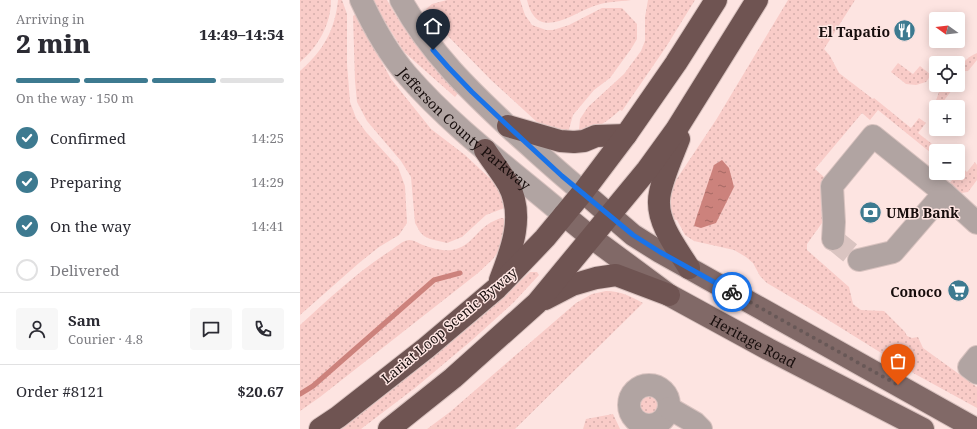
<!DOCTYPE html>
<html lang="en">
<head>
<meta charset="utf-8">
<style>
	:root { --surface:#fff; --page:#f7f7f7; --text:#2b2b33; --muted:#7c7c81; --line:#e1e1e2; --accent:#3d7a90 }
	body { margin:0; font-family:"Noto Serif",serif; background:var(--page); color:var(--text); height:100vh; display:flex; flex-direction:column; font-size:15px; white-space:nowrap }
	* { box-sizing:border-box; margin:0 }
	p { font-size:13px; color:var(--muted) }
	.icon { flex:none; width:22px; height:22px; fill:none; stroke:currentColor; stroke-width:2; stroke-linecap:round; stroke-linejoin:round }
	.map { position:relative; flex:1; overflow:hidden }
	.details { display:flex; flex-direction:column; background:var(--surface); width:300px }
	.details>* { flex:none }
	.needle { width:26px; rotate:285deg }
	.buttons { position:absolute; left:629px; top:12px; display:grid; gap:8px }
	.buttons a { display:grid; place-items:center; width:36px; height:36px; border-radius:4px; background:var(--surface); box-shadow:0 2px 10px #0003; font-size:20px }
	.pin { position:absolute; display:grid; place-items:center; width:34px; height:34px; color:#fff; margin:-41px -17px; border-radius:50% 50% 50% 0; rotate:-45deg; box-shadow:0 0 4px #0007 }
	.pin .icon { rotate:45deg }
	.courier { position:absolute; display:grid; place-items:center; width:40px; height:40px; margin:-20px; border:3px solid #1a73e8; border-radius:50%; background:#fff; color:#222; box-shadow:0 1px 5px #0007 }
	.head em { font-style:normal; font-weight:800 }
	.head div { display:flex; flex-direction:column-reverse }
	.head { display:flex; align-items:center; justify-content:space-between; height:68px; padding:0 16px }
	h1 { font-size:26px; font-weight:800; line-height:30px }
	.bar { display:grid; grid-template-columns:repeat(4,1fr); gap:6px 4px; align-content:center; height:48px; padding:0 16px }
	.bar i { height:5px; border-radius:3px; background:var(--line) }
	.bar .on { background:var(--accent) }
	.bar p { grid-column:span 4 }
	.line { display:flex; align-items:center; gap:10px; padding:0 16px; border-top:1px solid var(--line) }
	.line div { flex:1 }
	.round { display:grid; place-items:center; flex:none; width:42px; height:42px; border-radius:4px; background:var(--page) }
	ol { padding:0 16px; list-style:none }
	li { display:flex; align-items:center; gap:12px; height:44px }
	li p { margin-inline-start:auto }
	li .icon { padding:4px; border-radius:50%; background:var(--accent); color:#fff; stroke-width:4 }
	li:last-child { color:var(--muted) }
	li i { width:22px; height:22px; border:2px solid var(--line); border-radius:50% }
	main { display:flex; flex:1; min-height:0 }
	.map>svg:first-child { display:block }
	.grass { fill:url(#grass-dots) }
	.water { fill:url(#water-ripples) }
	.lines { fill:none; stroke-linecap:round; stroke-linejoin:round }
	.stream { stroke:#cc827c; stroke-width:5 }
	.minor-tunnel { stroke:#dac4c1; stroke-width:22; stroke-dasharray:22 11; stroke-linecap:butt }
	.minor-casing { stroke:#d8c2bf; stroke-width:24 }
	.major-casing { stroke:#d8c2bf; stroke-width:24 }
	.highway-casing { stroke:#d8c2bf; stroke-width:24 }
	.minor { stroke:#b1a4a2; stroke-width:22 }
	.major { stroke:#816967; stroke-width:22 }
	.highway { stroke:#6f5452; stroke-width:22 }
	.done { stroke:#685857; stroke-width:4; stroke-dasharray:0 7.2 }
	.route { stroke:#1a73e8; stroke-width:5 }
	.labels { text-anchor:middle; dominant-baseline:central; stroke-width:3; stroke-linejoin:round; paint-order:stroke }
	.poi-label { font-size:14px; font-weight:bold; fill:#170d0c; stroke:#fde4e1; text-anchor:end }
	.street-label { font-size:14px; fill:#170d0c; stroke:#fde4e1 }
</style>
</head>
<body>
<main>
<section class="details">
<div class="head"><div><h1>2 min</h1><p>Arriving in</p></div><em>14:49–14:54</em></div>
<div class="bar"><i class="on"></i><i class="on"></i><i class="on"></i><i></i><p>On the way · 150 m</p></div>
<ol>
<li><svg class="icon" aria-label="check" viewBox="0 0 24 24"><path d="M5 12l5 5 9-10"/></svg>Confirmed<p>14:25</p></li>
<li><svg class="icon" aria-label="check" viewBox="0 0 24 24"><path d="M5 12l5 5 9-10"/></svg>Preparing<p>14:29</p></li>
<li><svg class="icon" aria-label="check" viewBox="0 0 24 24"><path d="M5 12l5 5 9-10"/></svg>On the way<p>14:41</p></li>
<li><i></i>Delivered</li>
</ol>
<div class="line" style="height:72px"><a class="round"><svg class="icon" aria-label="person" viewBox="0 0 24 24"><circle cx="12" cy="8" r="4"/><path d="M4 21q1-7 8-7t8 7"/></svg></a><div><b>Sam</b><p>Courier · 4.8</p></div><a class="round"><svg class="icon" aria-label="chat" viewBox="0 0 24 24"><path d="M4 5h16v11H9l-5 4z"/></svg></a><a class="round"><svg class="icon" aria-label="phone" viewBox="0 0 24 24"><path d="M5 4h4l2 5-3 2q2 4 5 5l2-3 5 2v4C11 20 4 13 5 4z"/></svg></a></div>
<div class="line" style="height:52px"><div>Order #8121</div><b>$20.67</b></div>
</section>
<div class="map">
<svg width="677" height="429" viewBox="0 0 677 429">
	<defs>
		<pattern id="grass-dots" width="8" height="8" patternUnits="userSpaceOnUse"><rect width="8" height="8" fill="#f9ccc8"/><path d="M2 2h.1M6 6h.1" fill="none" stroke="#d5aeab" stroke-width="1.8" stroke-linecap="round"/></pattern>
		<pattern id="water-ripples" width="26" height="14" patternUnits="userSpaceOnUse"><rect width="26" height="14" fill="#cc827c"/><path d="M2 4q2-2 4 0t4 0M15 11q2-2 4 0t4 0" fill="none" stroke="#a56964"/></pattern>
	</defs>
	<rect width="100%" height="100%" fill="#fde4e1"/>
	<g class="grass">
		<path d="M0,0h31c0,24 -13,47 -31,62z"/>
		<path d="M38,0h4l5,14v50l3,38 6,16 10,14 32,35 7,19 2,37 -8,12 -20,12 -20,16 -59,52v-244c23,-20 35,-41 38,-71z"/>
		<path d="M71,0h16c19,35 44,64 72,92l-4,5 -51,-45z"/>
		<path d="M147,0h73l5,15 7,10 14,5h7l16,-5 33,-17h20l15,16v15l-6,10 -21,29 -16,12 -21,25 -5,18 -12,-1 -19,-10 -46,-42 -45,-46 -20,-25 6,-5z"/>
		<path d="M227,0h104c-13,2 -24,1 -37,6 -25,9 -57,36 -67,-6z"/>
		<path d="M348,0h47l-29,47 -44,64 -2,-1c-12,11 -23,19 -39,22l-2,-2 1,-11 8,-12 36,-33 17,-23 4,-10v-24z"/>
		<path d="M488,0h67l-31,49 6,7 9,17 34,26 1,-1 37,30 8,-10 7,5 -8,10 23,18h-5v6l-58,-47 -8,10 -8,-7 -47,56 10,9 -4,11 1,34 -15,21v6l42,37 4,17 8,6 23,1 21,21 2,4 5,2 6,-1 5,11 54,39v21l-62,-34 -106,-66 -42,-25 -7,-7 -7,-13 -7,-6 -12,-7 -40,-9 -9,-6 -8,-15 -7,-1 -1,-22 5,-14 42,-63z"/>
		<path d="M56,14l35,65 40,50 34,26 30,28 8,13 4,11 -21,8 -24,22 -15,6 -17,-4 -6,-3 -4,-4 -5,-9 -4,-46 -10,-16 -34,-40 -10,-19 -2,-21 -2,-65z"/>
		<path d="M677,53v7l-9,11h-5l-2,-2c1,-8 9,-13 16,-16z"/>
		<path d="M598,63l15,11 7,-8 11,9 -5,7 -10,3 -10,-1 -15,-12z"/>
		<path d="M645,85h7v5l-13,17 -5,-1 5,-14z"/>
		<path d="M675,162l2,3v15l-9,12 -7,1 -5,-1 -8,-7 9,-11 -2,-1h3v-8l9,7z"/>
		<path d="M201,218l7,1 -7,29 -8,11 -15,14 -158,124 -20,14v-86c29,-26 57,-53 90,-74 6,-4 12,-10 19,-11 5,0 9,3 14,5 11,4 25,8 36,3 8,-3 13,-9 19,-15 6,-7 14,-12 23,-15z"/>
		<path d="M230,272h7l2,3 -25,27 -43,39 -56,47 -54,41h-26l147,-114z"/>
		<path d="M306,291c15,0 24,5 37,12l-128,126h-88l23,-17 126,-109 16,-9z"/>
		<circle cx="348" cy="405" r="11"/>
		<path d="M313,414l7,15h-37l3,-10z"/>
	</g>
	<path class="water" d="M422,160l7,8 5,19 -18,36 -15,5 -7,-2 2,-7 18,-54z"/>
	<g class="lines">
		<path class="stream" d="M0,394l13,-8 121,-106 26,-7"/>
		<path class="minor-tunnel" d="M533,239l26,21"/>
		<defs>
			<g id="minor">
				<path id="s1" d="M61,0c12,26 27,53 46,75 46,53 104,95 157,140"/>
				<path d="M101,0c29,53 69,91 113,132 23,20 45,41 69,60"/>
				<path d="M533,239l1,-17 -2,-36 41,-50 71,57 33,30"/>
				<path d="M559,260l34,-8 51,-59"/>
				<path d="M677,357l-8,10 8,6"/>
				<circle cx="349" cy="405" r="20"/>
				<path d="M369,408l26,15 6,6"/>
			</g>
			<g id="major">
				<path d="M283,192l50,43 27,17 316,177"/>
				<path id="s2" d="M264,215l28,23 77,57 99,54 155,80"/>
			</g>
			<g id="highway">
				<path d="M208,126l52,15 14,1 10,-1 12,-5 30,-1"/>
				<path d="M379,139c-6,16 -20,46 -20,62 -1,24 18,47 30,67"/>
				<path d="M185,150c7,11 16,22 23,34 17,31 4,65 -8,96"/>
				<path d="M245,299l27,-14 24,-7 20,-3 53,20"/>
				<path d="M20,429l18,-12 88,-69 71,-60 48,-50 38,-46 43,-57 50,-72 40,-63"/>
				<path d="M89,429l64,-51 84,-75 110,-133 29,-40 81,-130"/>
			</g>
		</defs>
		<use href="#minor" class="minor-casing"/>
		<use href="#major" class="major-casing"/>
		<use href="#highway" class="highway-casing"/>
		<use href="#minor" class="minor"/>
		<use href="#major" class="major"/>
		<use href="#highway" class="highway"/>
	</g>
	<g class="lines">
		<path class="done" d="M432,292l166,93"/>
		<path class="route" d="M133,50l15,17 24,25 36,34 54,50 71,59 27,17 72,40"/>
	</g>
	<defs>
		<symbol id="restaurant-disc" viewBox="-11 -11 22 22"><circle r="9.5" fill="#3d7a90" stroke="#fde4e1"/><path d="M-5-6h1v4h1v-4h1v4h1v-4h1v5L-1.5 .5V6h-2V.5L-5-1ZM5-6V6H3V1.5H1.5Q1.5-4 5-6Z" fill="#fff"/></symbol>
		<symbol id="bank-disc" viewBox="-11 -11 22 22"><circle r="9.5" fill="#3d7a90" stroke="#fde4e1"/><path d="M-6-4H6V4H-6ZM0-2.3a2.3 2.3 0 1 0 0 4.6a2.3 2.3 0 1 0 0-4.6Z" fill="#fff"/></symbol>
		<symbol id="supermarket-disc" viewBox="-11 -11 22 22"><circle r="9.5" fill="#3d7a90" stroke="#fde4e1"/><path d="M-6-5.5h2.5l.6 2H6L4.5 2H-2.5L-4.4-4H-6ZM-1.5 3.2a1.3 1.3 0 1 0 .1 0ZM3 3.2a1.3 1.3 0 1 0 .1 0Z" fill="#fff"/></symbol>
	</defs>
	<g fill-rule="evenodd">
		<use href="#restaurant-disc" x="592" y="18" width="25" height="25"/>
		<use href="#bank-disc" x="558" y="200" width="25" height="25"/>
		<use href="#supermarket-disc" x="646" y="278" width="25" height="25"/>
	</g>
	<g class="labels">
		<g class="poi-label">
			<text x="590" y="31">El Tapatio</text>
			<text x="586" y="212" text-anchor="start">UMB Bank</text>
			<text x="642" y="291">Conoco</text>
		</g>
		<g class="street-label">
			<text stroke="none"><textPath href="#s1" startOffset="167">Jefferson County Parkway</textPath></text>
			<text transform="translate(149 325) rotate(-40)">Lariat Loop Scenic Byway</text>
			<text stroke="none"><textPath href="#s2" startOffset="228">Heritage Road</textPath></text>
		</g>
	</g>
</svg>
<div class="buttons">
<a><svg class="needle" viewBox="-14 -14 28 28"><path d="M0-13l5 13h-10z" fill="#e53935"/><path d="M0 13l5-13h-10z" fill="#7c7c81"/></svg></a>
<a><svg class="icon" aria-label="locate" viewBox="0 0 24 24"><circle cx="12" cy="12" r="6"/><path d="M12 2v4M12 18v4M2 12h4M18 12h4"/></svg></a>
<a>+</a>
<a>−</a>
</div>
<div class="pin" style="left:598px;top:385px;background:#ea580c"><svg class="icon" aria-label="bag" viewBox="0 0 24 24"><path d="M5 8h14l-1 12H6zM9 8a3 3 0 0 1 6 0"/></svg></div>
<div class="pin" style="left:133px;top:50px;background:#1f2937"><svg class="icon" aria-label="home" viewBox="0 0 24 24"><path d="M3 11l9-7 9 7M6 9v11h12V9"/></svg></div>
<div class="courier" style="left:432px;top:292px"><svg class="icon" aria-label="bike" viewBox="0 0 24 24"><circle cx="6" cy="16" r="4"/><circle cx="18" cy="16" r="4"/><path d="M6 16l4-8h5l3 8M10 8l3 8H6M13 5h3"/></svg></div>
</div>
</main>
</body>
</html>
